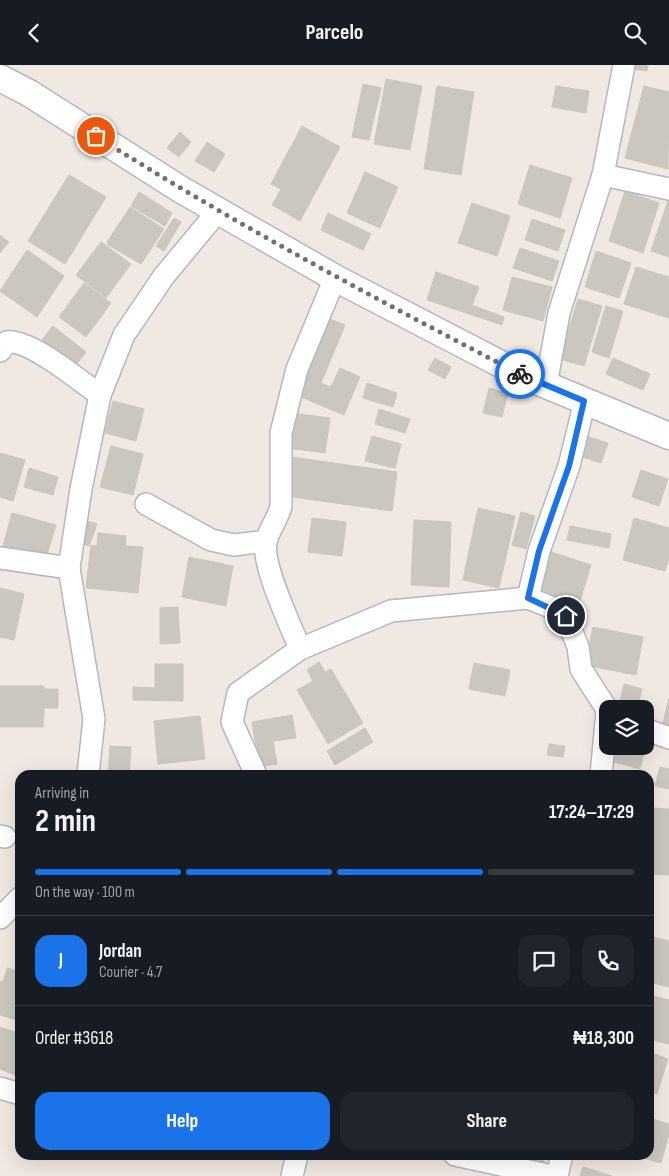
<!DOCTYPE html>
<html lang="en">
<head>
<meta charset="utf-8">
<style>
	:root { --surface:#171b24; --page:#20242c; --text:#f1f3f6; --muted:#9ea1a6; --line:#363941; --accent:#1a73e8 }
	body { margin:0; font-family:"Sofia Sans Condensed",sans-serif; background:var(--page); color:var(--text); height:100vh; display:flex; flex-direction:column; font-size:19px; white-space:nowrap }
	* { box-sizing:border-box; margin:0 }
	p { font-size:16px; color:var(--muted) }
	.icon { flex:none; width:28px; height:28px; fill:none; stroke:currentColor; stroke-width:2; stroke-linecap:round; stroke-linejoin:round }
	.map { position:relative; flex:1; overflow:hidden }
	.panel { position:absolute; left:15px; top:705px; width:639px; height:390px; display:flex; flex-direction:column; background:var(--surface); border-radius:15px; box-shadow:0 5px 20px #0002 }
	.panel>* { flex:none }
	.buttons { position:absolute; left:599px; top:635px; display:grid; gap:10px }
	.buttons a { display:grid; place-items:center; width:55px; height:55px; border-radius:10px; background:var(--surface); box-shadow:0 5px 20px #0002; font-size:25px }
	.pin { position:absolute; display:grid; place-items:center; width:42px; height:42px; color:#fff; margin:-21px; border:2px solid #fff; border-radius:50%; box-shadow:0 1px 5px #0007 }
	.courier { position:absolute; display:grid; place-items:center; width:50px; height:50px; margin:-25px; border:4px solid #1a73e8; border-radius:50%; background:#fff; color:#222; box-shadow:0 1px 6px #0007 }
	.head em { font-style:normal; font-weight:700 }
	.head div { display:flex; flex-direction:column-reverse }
	.head { display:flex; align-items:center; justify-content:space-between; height:85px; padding:0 20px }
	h1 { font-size:32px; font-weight:700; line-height:38px }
	.bar { display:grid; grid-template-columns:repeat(4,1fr); gap:8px 5px; align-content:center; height:60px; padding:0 20px }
	.bar i { height:6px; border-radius:4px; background:var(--line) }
	.bar .active { background:var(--accent) }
	.bar p { grid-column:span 4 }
	.line { display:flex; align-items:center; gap:12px; padding:0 20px; border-top:1px solid var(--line) }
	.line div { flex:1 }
	.round { display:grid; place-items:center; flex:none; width:52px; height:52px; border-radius:15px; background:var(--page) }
	.button { display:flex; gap:10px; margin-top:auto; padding:10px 20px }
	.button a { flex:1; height:58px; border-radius:15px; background:var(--accent); color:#fff; font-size:20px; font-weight:700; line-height:58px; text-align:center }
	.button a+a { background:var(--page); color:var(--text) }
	header { display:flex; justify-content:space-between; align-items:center; height:65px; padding:0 20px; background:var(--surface); font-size:22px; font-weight:700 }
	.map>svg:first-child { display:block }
	.building { fill:#cbc7bf; stroke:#cbc5ba }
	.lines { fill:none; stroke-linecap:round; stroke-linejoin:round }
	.minor-casing { stroke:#b4b7c1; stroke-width:24 }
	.tertiary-casing { stroke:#b4b7c1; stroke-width:29 }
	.minor { stroke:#fff; stroke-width:21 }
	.tertiary { stroke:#fff; stroke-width:26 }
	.done { stroke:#726f6d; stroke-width:5; stroke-dasharray:0 9 }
	.route { stroke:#1a73e8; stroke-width:6 }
</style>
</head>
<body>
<header><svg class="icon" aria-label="back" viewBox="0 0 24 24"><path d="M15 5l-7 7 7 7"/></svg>Parcelo<svg class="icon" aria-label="search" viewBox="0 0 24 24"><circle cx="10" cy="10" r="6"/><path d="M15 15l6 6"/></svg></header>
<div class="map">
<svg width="669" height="1111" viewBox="0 0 669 1111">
	<rect width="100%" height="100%" fill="#efe9e1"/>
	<g class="building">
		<path d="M627,0h21l-1,6 -20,-3z"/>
		<path d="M386,14l36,7 -12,64 -36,-6z"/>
		<path d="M363,19l18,4 -12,52 -17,-3z"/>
		<path d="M437,21l37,6 -13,83 -37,-6z"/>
		<path d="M556,21l33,5 -3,22 -34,-6z"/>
		<path d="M644,21l25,6 -1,77 -43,-11z"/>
		<path d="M302,61l38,21 -40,74 -28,-16 9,-16 -10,-5z"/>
		<path d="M180,67l11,10 -12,15 -12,-9z"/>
		<path d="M207,77l18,12 -11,18 -19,-11z"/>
		<path d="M530,100l42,13 -12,40 -42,-14z"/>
		<path d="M365,107l33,15 -18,41 -33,-15z"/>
		<path d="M69,110l37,22 -41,67 -37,-23z"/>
		<path d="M625,126l34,12 -16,50 -34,-12z"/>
		<path d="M139,127l33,21 -7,13 -34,-20z"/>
		<path d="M668,136h1v56l-18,-6z"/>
		<path d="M472,138l38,13 -13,40 -39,-13z"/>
		<path d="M130,142l34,22 -23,35 -33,-19 -1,-3z"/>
		<path d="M328,148l43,21 -8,16 -42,-20z"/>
		<path d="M174,153l7,4 -17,29 -8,-5z"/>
		<path d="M532,154l33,11 -7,21 -33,-11z"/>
		<path d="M0,170l9,7 -9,11z"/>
		<path d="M101,177l30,22 -25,34 -30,-23z"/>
		<path d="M520,183l39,13 -7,20 -39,-13z"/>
		<path d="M27,185l37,26 -27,41 -37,-26z"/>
		<path d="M596,186l35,12 -12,35 -34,-11z"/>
		<path d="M636,202l33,10v41l-45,-14z"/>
		<path d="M436,207l43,15 -7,18 32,12 -2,8 -75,-25z"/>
		<path d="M512,212l40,10 -9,34 -40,-11z"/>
		<path d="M84,218l27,20 -25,34 -27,-20z"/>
		<path d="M578,234l24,7 -18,60 -24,-7z"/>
		<path d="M606,241l17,5 -14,47 -17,-6z"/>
		<path d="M327,253l18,7 -24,58 10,4 9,-19 20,9 -16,38 -50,-21z"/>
		<path d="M53,261l33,26 -11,14 -33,-26z"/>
		<path d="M435,293l16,9 -6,12 -17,-9z"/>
		<path d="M613,293l37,16 -7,16 -37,-16z"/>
		<path d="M367,318l30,10 -4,14 -30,-9z"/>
		<path d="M489,323l19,5 -6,24 -19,-4z"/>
		<path d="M113,336l31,8 -8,32 -31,-8z"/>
		<path d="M379,344l31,10 -5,14 -30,-9z"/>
		<path d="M291,348l39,5 -5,35 -38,-5z"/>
		<path d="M583,370l25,8 -7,20 -25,-8z"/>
		<path d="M372,371l29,8 -6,24 -30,-7z"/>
		<path d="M111,381l32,8 -10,41 -33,-8z"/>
		<path d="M0,388l25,7 -12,41 -13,-4z"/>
		<path d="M291,392l106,15 -5,39 -106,-15z"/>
		<path d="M29,403l29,9 -5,18 -29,-8z"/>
		<path d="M641,405l27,9 -9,27 -27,-9z"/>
		<path d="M478,443l37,8 -16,72 -36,-8z"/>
		<path d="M521,447l14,4 -9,33 -14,-4z"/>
		<path d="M12,448l44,12 -10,33 -43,-12z"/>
		<path d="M312,453l34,4 -4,34 -34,-4z"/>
		<path d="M634,453l35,10v30l-4,13 -42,-11z"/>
		<path d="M85,455l12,4 -8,22 -11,-4z"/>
		<path d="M414,455l37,2 -2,65 -38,-2z"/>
		<path d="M570,461l41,8 -2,14 -42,-8z"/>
		<path d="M98,468l28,3 -1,10 18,1 -5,46 -52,-5 5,-43 6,1z"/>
		<path d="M551,487l40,13 -13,42 -41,-12z"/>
		<path d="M189,492l44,9 -7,40 -44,-9z"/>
		<path d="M0,523l24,6 -10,46 -14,-3z"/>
		<path d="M178,542l2,36 -20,1v-36z"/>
		<path d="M593,562l50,10 -7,38 -51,-10z"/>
		<path d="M319,597l6,10 6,-3 32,54 -35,21 -31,-54 16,-9 -6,-11z"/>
		<path d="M474,598l36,7 -5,26 -36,-7z"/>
		<path d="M155,599h28v37l-50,-1v-13l22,1z"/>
		<path d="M624,619l18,5 -5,20h-19z"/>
		<path d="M0,621h44v3h14v19h-14l-1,19h-43z"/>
		<path d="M669,633v31l-7,-2z"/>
		<path d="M292,650l4,23 -23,3 4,23 -18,3 -7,-45z"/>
		<path d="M200,651l5,43 -47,5 -4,-43z"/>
		<path d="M365,663l8,14 -38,23 -8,-14z"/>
		<path d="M549,679l16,2 -2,11 -16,-2z"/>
		<path d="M646,680l-6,24 -26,-7 4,-16z"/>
		<path d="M110,681l21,1 -2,28h-21z"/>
		<path d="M660,702l9,2v20l-14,-3z"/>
		<path d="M652,743l17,1v66l-20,-1z"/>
		<path d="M649,871l20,5v46l-20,-5z"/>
		<path d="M7,903l13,4v49l-20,-6v-34l3,1z"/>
		<path d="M649,930l20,5v44l-20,-5z"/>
		<path d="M0,962l20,7v43l-20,-8z"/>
		<path d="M649,987l19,7 -11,35 -8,-3z"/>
		<path d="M649,1053l20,6v10l-8,29 -28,-8h16z"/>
		<path d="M506,1090h20l-2,8 -19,-4z"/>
		<path d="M529,1090l15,5 -4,12 -16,-5z"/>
		<path d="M583,1102l29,9h-32z"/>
	</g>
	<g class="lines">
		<defs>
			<g id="minor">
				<path d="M603,110l66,14"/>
				<path d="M0,286l7,-9c23,-3 73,39 93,53"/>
				<path d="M546,320l13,-72 44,-138 21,-110"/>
				<path d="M585,336l-16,65 -30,85 -11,47 25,10 13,8 12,31 3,22 27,42"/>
				<path d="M146,439l65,36 23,5 32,-4"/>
				<path d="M0,493l69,10"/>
				<path d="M300,584c-9,-23 -39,-85 -34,-107 3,-13 12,-23 15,-36v-73l16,-64 38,-91"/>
				<path d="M645,664l24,9"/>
				<path d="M88,710l6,-56 -25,-151 12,-79 19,-94 24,-60 40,-59 54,-65"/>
				<path d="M256,710l-24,-53 6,-29 62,-44 91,-38 137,-13"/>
				<path d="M601,710l6,-64"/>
				<path d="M0,771l5,1"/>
				<path d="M0,853l20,-20"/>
				<path d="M0,1023l20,6"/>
				<path d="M455,1090l97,21"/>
				<path d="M292,1111l5,-21"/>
				<path d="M557,1111l5,-21"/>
			</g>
			<path id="tertiary" d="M0,13l29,15 151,96 155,89 187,97 147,61"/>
		</defs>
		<use href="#minor" class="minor-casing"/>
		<use href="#tertiary" class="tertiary-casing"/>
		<use href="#minor" class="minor"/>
		<use href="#tertiary" class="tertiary"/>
	</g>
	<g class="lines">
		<path class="done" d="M96,71c137,87 280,163 424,238"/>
		<path class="route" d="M520,309l64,27 -15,65 -30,85 -11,47 38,18"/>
	</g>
</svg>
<div class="buttons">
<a><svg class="icon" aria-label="layers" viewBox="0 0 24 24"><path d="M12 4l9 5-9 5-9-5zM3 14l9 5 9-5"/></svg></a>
</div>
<div class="pin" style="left:96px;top:71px;background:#ea580c"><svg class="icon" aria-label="bag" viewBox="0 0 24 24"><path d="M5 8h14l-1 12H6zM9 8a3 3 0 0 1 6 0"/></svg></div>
<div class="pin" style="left:566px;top:551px;background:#1f2937"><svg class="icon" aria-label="home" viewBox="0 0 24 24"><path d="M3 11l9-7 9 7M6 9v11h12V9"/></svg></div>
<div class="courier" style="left:520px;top:309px"><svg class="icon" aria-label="bike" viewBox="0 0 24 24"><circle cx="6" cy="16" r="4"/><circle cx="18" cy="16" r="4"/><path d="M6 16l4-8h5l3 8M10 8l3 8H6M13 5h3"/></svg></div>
<section class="panel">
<div class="head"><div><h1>2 min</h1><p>Arriving in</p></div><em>17:24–17:29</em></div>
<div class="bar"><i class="active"></i><i class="active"></i><i class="active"></i><i></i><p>On the way · 100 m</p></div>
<div class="line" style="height:90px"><b class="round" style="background:var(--accent);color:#fff">J</b><div><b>Jordan</b><p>Courier · 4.7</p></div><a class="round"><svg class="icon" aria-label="chat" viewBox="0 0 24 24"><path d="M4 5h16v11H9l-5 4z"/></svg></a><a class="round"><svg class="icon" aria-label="phone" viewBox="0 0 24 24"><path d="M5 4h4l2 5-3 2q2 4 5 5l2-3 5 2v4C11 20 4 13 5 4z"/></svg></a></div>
<div class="line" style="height:65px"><div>Order #3618</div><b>₦18,300</b></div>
<div class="button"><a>Help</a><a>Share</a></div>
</section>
</div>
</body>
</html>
